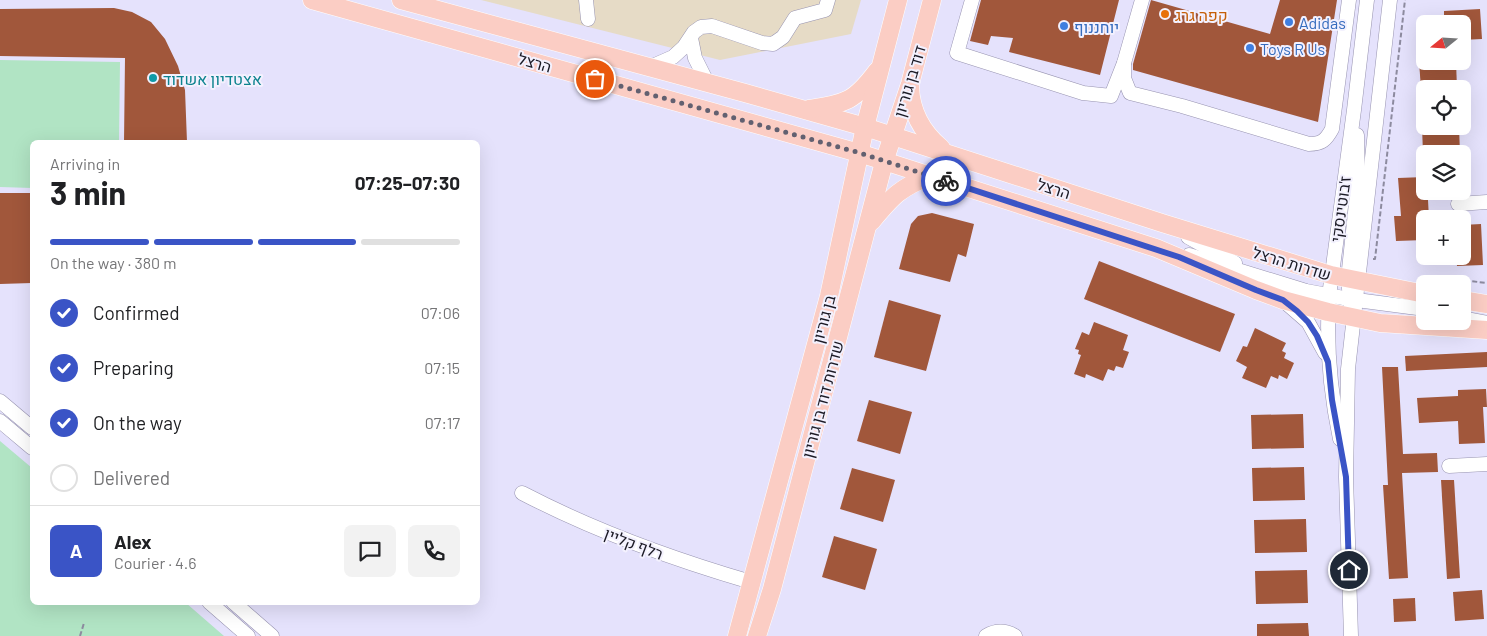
<!DOCTYPE html>
<html lang="en">
<head>
<meta charset="utf-8">
<style>
	:root { --surface:#fff; --page:#f2f2f2; --text:#202124; --muted:#757577; --line:#e0e0e0; --accent:#3a54c6 }
	body { margin:0; font-family:Barlow,Heebo,sans-serif; background:var(--page); color:var(--text); height:100vh; display:flex; flex-direction:column; font-size:19px; white-space:nowrap }
	* { box-sizing:border-box; margin:0 }
	p { font-size:16px; color:var(--muted) }
	.icon { flex:none; width:28px; height:28px; fill:none; stroke:currentColor; stroke-width:2; stroke-linecap:round; stroke-linejoin:round }
	.map { position:relative; flex:1; overflow:hidden }
	.panel { position:absolute; left:30px; top:140px; width:450px; height:465px; display:flex; flex-direction:column; background:var(--surface); border-radius:8px; box-shadow:0 5px 20px #0002 }
	.panel>* { flex:none }
	.needle { width:32px; rotate:252deg }
	.tools { position:absolute; left:1416px; top:15px; display:grid; gap:10px }
	.tools a { display:grid; place-items:center; width:55px; height:55px; border-radius:8px; background:var(--surface); box-shadow:0 5px 20px #0002; font-size:25px }
	.pin { position:absolute; display:grid; place-items:center; width:42px; height:42px; color:#fff; margin:-21px; border:2px solid #fff; border-radius:50%; box-shadow:0 1px 5px #0007 }
	.courier { position:absolute; display:grid; place-items:center; width:50px; height:50px; margin:-25px; border:4px solid #3a54c6; border-radius:50%; background:#fff; color:#222; box-shadow:0 1px 6px #0007 }
	.head em { font-style:normal; font-weight:700 }
	.head div { display:flex; flex-direction:column-reverse }
	.head { display:flex; align-items:center; justify-content:space-between; height:85px; padding:0 20px }
	h1 { font-size:32px; font-weight:700; line-height:38px }
	.bar { display:grid; grid-template-columns:repeat(4,1fr); gap:8px 5px; align-content:center; height:60px; padding:0 20px }
	.bar i { height:6px; border-radius:4px; background:var(--line) }
	.bar .on { background:var(--accent) }
	.bar p { grid-column:span 4 }
	.line { display:flex; align-items:center; gap:12px; padding:0 20px; border-top:1px solid var(--line) }
	.line div { flex:1 }
	.round { display:grid; place-items:center; flex:none; width:52px; height:52px; border-radius:8px; background:var(--page) }
	ol { padding:0 20px; list-style:none }
	li { display:flex; align-items:center; gap:15px; height:55px }
	li p { margin-inline-start:auto }
	li .icon { padding:5px; border-radius:50%; background:var(--accent); color:#fff; stroke-width:4 }
	li:last-child { color:var(--muted) }
	li i { width:28px; height:28px; border:2px solid var(--line); border-radius:50% }
	.map>svg:first-child { display:block }
	.industrial { fill:#e6dbc6 }
	.green { fill:#b1e4c4 }
	.building { fill:#a1573b }
	.lines { fill:none; stroke-linecap:round; stroke-linejoin:round }
	.minor-casing { stroke:#9793b0; stroke-width:15 }
	.major-casing { stroke:#fff; stroke-width:19 }
	.path { stroke:#8d8b9f; stroke-width:2; stroke-dasharray:5 2.5; stroke-linecap:butt }
	.minor { stroke:#fff; stroke-width:14 }
	.major { stroke:#fbcdc4; stroke-width:18 }
	.done { stroke:#626070; stroke-width:5; stroke-dasharray:0 9 }
	.route { stroke:#3a54c6; stroke-width:6 }
	.food-dot { fill:#e8710a; stroke:#f3f1fe; stroke-width:2 }
	.shop-dot { fill:#3f7fe0; stroke:#f3f1fe; stroke-width:2 }
	.culture-dot { fill:#0f9aa8; stroke:#f3f1fe; stroke-width:2 }
	.labels { text-anchor:middle; dominant-baseline:central; stroke-width:4; stroke-linejoin:round; paint-order:stroke }
	.food-label { font-size:16px; fill:#c56008; stroke:#f3f1fe; text-anchor:start }
	.shop-label { font-size:16px; fill:#366cbe; stroke:#f3f1fe; text-anchor:start }
	.street-label { font-size:16px; fill:#1b1a25; stroke:#f3f1fe }
	.culture-label { font-size:16px; fill:#0d838f; stroke:#f3f1fe; text-anchor:start }
</style>
</head>
<body>
<div class="map">
<svg width="1487" height="636" viewBox="0 0 1487 636">
	<rect width="100%" height="100%" fill="#e5e2fc"/>
	<path class="industrial" d="M481,0h380l-10,34 -131,26z"/>
	<g class="green">
		<path d="M0,60l120,2 -1,80h-87v46l-32,-1z"/>
		<path d="M0,441l32,27v134l154,1 38,33h-224z"/>
	</g>
	<g class="building">
		<path d="M981,0h138l-19,75 -91,-23 4,-14 -22,-2 -3,9 -18,-4z"/>
		<path d="M1151,0l119,34 10,-34h57l-19,122 -185,-52v-6z"/>
		<path d="M114,8l18,4 19,10 14,17 13,27 7,24 2,52h-63l1,-84 -125,-2v-47z"/>
		<path d="M1480,9l2,30 -20,1v-16h-18v-13z"/>
		<path d="M1419,61h37l1,28h-36z"/>
		<path d="M1422,126h37l1,28h-37z"/>
		<path d="M1425,177v14h10v9h-7l1,19h-4v21l-29,1 -2,-25h7l-3,-38z"/>
		<path d="M0,193h32v90l-32,1z"/>
		<path d="M932,213l42,11 -8,33 -8,-3 -8,28 -51,-13 12,-45 7,-8z"/>
		<path d="M1481,224l2,41 -26,1 -1,-10h6v-31z"/>
		<path d="M1099,261l136,53 -15,38 -136,-53z"/>
		<path d="M889,300l52,15 -15,56 -52,-14z"/>
		<path d="M1094,322l34,13 -5,15 6,2 -6,16 -7,-2 -2,5 -6,-2 -5,12 -17,-7 -1,4 -11,-4 7,-19 -3,-1 1,-4 -4,-1 7,-17 7,3z"/>
		<path d="M1255,328l31,15 -4,8 4,2 -2,5 10,5 -7,16 -8,-4 -1,4 -7,-3 -5,12 -24,-10 5,-11 -11,-6 7,-15 4,1z"/>
		<path d="M1487,352v15l-81,4 -1,-15z"/>
		<path d="M1382,367h16l5,87 34,-1 1,19 -36,1 6,105 -19,1 -6,-94h5z"/>
		<path d="M1486,389l1,18h-4l2,36 -26,1 -1,-23 -39,2 -2,-25 41,-2v-6z"/>
		<path d="M869,400l43,12 -12,42 -43,-13z"/>
		<path d="M1303,414l1,34 -52,1 -1,-34z"/>
		<path d="M1304,467l1,33 -52,1 -1,-33z"/>
		<path d="M852,468l43,12 -12,42 -43,-13z"/>
		<path d="M1441,480h13l6,98 -13,1z"/>
		<path d="M1306,519l1,33 -52,1 -1,-33z"/>
		<path d="M834,536l43,13 -12,41 -43,-13z"/>
		<path d="M1307,570l1,33 -52,1 -1,-33z"/>
		<path d="M1482,590l2,29 -29,2 -2,-29z"/>
		<path d="M1415,598l1,23 -22,1 -1,-23z"/>
		<path d="M1308,623l1,13h-52v-12z"/>
	</g>
	<g class="lines">
		<defs>
			<g id="minor">
				<path d="M586,0l2,19"/>
				<path d="M972,0l-15,53 126,40 28,3 13,-33 18,-63"/>
				<path d="M691,38l4,20 13,26"/>
				<path d="M1124,63v15l6,15 52,13 127,38c13,0 17,-4 23,-15l17,-129"/>
				<path d="M648,68l25,-11 11,-10 10,-15 7,-5 11,-1 50,17 11,1 10,-7 12,-19 30,-8 3,-10"/>
				<path d="M1458,204l29,-2"/>
				<path d="M1188,237l47,26"/>
				<path d="M1189,255l117,36 43,8 76,10"/>
				<path d="M1285,302l23,20 17,31"/>
				<path d="M1351,308l-3,-29 10,-95 -1,-49"/>
				<path d="M1462,318l25,5"/>
				<path d="M0,401l32,27"/>
				<path d="M0,421l32,27"/>
				<path d="M1340,439c-10,-48 -14,-94 -11,-143l25,-186 13,-110"/>
				<path d="M1449,466l38,-2"/>
				<path d="M522,493c73,38 150,66 229,89"/>
				<path d="M209,602l39,34"/>
				<path d="M233,602l39,34"/>
				<path d="M986,636c10,-6 19,-6 29,0"/>
				<path d="M1351,636l-5,-159 2,-108 42,-369"/>
			</g>
			<g id="major">
				<path d="M312,0l547,153 297,95 100,42 27,10 45,12 52,11 107,7"/>
				<path d="M401,0l344,93 120,34 297,96 169,52 94,19"/>
				<path d="M910,87c1,25 12,45 31,61"/>
				<path d="M809,109c37,-6 45,-7 68,-38"/>
				<path d="M871,222c21,-25 28,-34 59,-46"/>
				<path d="M1462,300l25,4"/>
				<path d="M737,636l92,-340 36,-169 33,-127"/>
				<path d="M757,636l15,-47 112,-427 26,-78 22,-84"/>
			</g>
		</defs>
		<use href="#minor" class="minor-casing"/>
		<use href="#major" class="major-casing"/>
		<g class="path">
			<path d="M1373,259h2l30,-259"/>
			<path d="M1435,277l52,6"/>
			<path d="M80,636l4,-13"/>
		</g>
		<use href="#minor" class="minor"/>
		<use href="#major" class="major"/>
	</g>
	<g class="lines">
		<path class="done" d="M595,79l265,74 86,28"/>
		<path class="route" d="M946,181l233,76 77,33 27,10 14,11 11,11 9,14 11,26 4,38 14,77 3,93"/>
	</g>
	<circle class="food-dot" cx="1165" cy="14" r="5"/>
	<g class="shop-dot">
		<circle cx="1289" cy="22" r="5"/>
		<circle cx="1064" cy="26" r="5"/>
		<circle cx="1250" cy="48" r="5"/>
	</g>
	<circle class="culture-dot" cx="153" cy="78" r="5"/>
	<g class="labels">
		<g class="food-label">
			<text x="1175" y="14">קפה גרג</text>
		</g>
		<g class="shop-label">
			<text x="1299" y="22">Adidas</text>
			<text x="1074" y="26">יוחננוף</text>
			<text x="1260" y="48">Toys R Us</text>
		</g>
		<g class="street-label">
			<text transform="translate(535 62) rotate(16)">הרצל</text>
			<text transform="translate(909 81) rotate(-73)">דוד בן גוריון</text>
			<text transform="translate(1054 188) rotate(18)">הרצל</text>
			<text transform="translate(1340 209) rotate(-82)">ז'בוטינסקי</text>
			<text transform="translate(1292 263) rotate(17)">שדרות הרצל</text>
			<text transform="translate(823 319) rotate(-75)">בן גוריון</text>
			<text transform="translate(822 399) rotate(-75)">שדרות דוד בן גוריון</text>
			<text transform="translate(634 543) rotate(21)">רלף קליין</text>
		</g>
		<g class="culture-label">
			<text x="163" y="78">אצטדיון אשדוד</text>
		</g>
	</g>
</svg>
<div class="tools">
<a><svg class="needle" viewBox="-14 -14 28 28"><path d="M0-13l5 13h-10z" fill="#e53935"/><path d="M0 13l5-13h-10z" fill="#757577"/></svg></a>
<a><svg class="icon" aria-label="locate" viewBox="0 0 24 24"><circle cx="12" cy="12" r="6"/><path d="M12 2v4M12 18v4M2 12h4M18 12h4"/></svg></a>
<a><svg class="icon" aria-label="layers" viewBox="0 0 24 24"><path d="M12 4l9 5-9 5-9-5zM3 14l9 5 9-5"/></svg></a>
<a>+</a>
<a>−</a>
</div>
<div class="pin" style="left:595px;top:79px;background:#ea580c"><svg class="icon" aria-label="bag" viewBox="0 0 24 24"><path d="M5 8h14l-1 12H6zM9 8a3 3 0 0 1 6 0"/></svg></div>
<div class="pin" style="left:1349px;top:570px;background:#1f2937"><svg class="icon" aria-label="home" viewBox="0 0 24 24"><path d="M3 11l9-7 9 7M6 9v11h12V9"/></svg></div>
<div class="courier" style="left:946px;top:181px"><svg class="icon" aria-label="bike" viewBox="0 0 24 24"><circle cx="6" cy="16" r="4"/><circle cx="18" cy="16" r="4"/><path d="M6 16l4-8h5l3 8M10 8l3 8H6M13 5h3"/></svg></div>
<section class="panel">
<div class="head"><div><h1>3 min</h1><p>Arriving in</p></div><em>07:25–07:30</em></div>
<div class="bar"><i class="on"></i><i class="on"></i><i class="on"></i><i></i><p>On the way · 380 m</p></div>
<ol>
<li><svg class="icon" aria-label="check" viewBox="0 0 24 24"><path d="M5 12l5 5 9-10"/></svg>Confirmed<p>07:06</p></li>
<li><svg class="icon" aria-label="check" viewBox="0 0 24 24"><path d="M5 12l5 5 9-10"/></svg>Preparing<p>07:15</p></li>
<li><svg class="icon" aria-label="check" viewBox="0 0 24 24"><path d="M5 12l5 5 9-10"/></svg>On the way<p>07:17</p></li>
<li><i></i>Delivered</li>
</ol>
<div class="line" style="height:90px"><b class="round" style="background:var(--accent);color:#fff">A</b><div><b>Alex</b><p>Courier · 4.6</p></div><a class="round"><svg class="icon" aria-label="chat" viewBox="0 0 24 24"><path d="M4 5h16v11H9l-5 4z"/></svg></a><a class="round"><svg class="icon" aria-label="phone" viewBox="0 0 24 24"><path d="M5 4h4l2 5-3 2q2 4 5 5l2-3 5 2v4C11 20 4 13 5 4z"/></svg></a></div>
</section>
</div>
</body>
</html>
